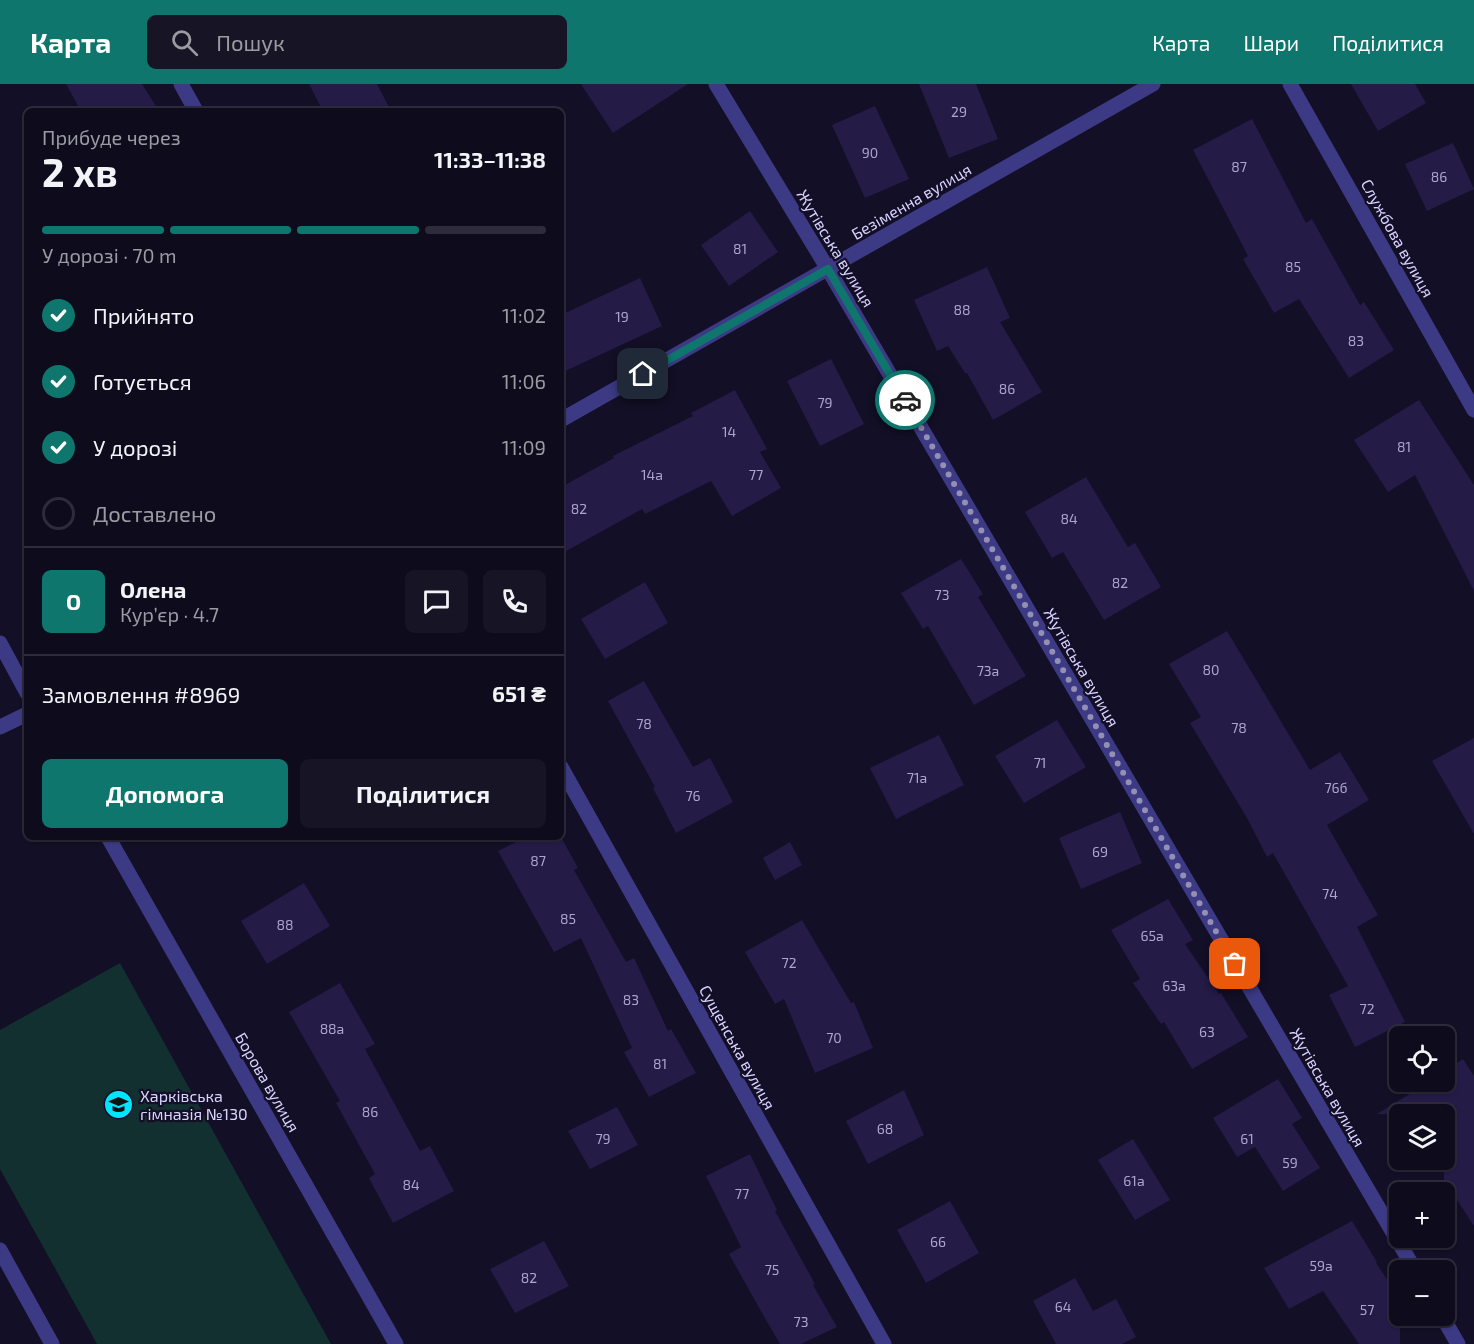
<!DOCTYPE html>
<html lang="uk">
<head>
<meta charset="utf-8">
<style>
	:root { --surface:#0e0b1c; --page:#171425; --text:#f1f3f6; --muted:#9b9ba3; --line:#2e2b3b; --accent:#0f766e }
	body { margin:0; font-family:"Exo 2",sans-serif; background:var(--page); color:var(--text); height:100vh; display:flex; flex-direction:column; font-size:22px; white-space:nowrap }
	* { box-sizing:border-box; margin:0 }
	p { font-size:20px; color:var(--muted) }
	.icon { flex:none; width:33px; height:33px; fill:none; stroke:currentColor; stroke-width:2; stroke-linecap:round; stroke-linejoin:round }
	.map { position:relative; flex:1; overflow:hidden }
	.side { position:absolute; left:24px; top:24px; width:540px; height:732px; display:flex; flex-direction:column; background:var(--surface); border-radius:9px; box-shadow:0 2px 4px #0004,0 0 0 2px var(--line) }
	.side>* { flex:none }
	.buttons { position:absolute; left:1389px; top:942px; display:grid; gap:12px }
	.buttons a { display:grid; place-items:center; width:66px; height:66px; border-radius:9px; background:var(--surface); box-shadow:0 2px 4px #0004,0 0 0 2px var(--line); font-size:30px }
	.pin { position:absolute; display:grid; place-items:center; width:51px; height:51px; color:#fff; margin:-26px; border-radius:12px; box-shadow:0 3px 9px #0006 }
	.courier { position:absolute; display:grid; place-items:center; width:60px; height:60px; margin:-30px; border:4px solid #0f766e; border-radius:50%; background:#fff; color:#222; box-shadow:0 2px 8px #0007 }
	.overview em { font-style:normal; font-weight:700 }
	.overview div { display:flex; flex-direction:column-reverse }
	.overview { display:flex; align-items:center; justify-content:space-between; height:102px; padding:0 18px }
	h1 { font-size:39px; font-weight:700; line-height:45px }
	.bar { display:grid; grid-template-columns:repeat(4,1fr); gap:9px 6px; align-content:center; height:72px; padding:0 18px }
	.bar i { height:8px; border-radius:4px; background:var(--line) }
	.bar .active { background:var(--accent) }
	.bar p { grid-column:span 4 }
	.line { display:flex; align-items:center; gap:15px; padding:0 18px; border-top:2px solid var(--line) }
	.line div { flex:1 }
	.round { display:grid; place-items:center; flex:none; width:63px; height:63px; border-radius:9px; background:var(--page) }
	ol { padding:0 18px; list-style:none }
	li { display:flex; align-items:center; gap:18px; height:66px }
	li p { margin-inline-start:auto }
	li .icon { padding:6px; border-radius:50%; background:var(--accent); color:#fff; stroke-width:4 }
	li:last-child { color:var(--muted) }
	li i { width:33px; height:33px; border:3px solid var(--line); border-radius:50% }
	.cta { display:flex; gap:12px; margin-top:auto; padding:12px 18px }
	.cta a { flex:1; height:69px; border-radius:9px; background:var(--accent); color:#fff; font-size:24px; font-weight:700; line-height:69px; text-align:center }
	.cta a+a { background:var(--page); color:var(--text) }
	header { display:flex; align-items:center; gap:36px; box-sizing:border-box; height:84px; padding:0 30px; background:var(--accent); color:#fff }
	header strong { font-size:28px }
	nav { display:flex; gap:33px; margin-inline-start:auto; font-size:21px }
	.search { width:420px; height:54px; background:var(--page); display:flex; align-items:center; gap:15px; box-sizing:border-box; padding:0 21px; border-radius:9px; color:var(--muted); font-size:22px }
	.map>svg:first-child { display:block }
	.green { fill:#12302f }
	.building { fill:#241b47 }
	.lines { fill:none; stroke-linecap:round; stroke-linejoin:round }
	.minor { stroke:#3d3a85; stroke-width:15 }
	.done { stroke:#948fb3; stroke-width:6; stroke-dasharray:0 10.8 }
	.route { stroke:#0f766e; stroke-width:8 }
	.labels { text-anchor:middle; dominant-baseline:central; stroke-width:4.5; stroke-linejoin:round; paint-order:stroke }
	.number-label { font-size:14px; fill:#aca6d1 }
	.street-label { font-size:16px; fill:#d9d4ff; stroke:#130f26 }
	.poi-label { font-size:16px; fill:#d9d4ff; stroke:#130f26; text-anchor:start }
</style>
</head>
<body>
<header>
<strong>Карта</strong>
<div class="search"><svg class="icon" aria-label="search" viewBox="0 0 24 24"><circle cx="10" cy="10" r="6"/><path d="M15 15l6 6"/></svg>Пошук</div>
<nav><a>Карта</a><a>Шари</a><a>Поділитися</a></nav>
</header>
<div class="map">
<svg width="1474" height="1260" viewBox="0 0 1474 1260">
	<rect width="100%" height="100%" fill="#130f26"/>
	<path class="green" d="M120,879l211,381h-234l-97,-175v-139z"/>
	<g class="building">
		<path d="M66,0h76l17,27h-78z"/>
		<path d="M309,0h68l14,27h-68z"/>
		<path d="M581,0h107l-75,49z"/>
		<path d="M919,0h57l22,55 -49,19z"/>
		<path d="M1351,0h64l11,19 -48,28z"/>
		<path d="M875,22l34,73 -44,19 -33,-73z"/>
		<path d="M1252,35l54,104 6,-4 48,86 4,-3 30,48 -45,28 -50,-79 -25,14 -31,-54 5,-3 -55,-106z"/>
		<path d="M1453,59l21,46 -47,22 -22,-47z"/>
		<path d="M750,127l28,41 -49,34 -28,-41z"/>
		<path d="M987,183l23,51 -10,4 42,70 -49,28 -26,-47h-2l-17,-27 -11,5 -23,-51z"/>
		<path d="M640,194l22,48 -101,47v-58z"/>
		<path d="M831,275l33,65 -44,22 -33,-65z"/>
		<path d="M735,306l32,59 -7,3 21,36 -49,28 -21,-35 -66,33 -3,-5 -81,45v-67l53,-29 -1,-2 80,-40 -2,-3z"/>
		<path d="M1419,316l55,85v106l-59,-116 -27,17 -34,-52z"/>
		<path d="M1086,393l42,70 7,-4 26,44 -57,33 -41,-68 -11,6 -27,-46z"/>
		<path d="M961,475l22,35 -5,3 48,79 -52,29 -46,-79 -5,3 -22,-36z"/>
		<path d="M645,498l23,41 -63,36 -24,-40z"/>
		<path d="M1227,547l83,139 30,-18 29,48 -42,25 51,90 -21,12 48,95 -50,25 -26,-52 19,-9 -75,-133 -6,4 -20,-39 -57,-95 11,-6 -32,-53z"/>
		<path d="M644,597l49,86 17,-9 23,44 -57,31 -23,-45 2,-1 -47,-86z"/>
		<path d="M1057,636l29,47 -62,36 -29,-47z"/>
		<path d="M939,651l25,50 -68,34 -26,-51z"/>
		<path d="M1474,654v96l-42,-73z"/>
		<path d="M1120,728l22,51 -61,26 -22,-51z"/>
		<path d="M526,753h35l17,31 -4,2 52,92 8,-4 34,73 3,-2 25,44 -47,24 -25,-45 8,-4 -51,-110 -27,14 -56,-101z"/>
		<path d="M790,758l12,23 -27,15 -12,-22z"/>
		<path d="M304,799l26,43 -63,38 -26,-43z"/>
		<path d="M1168,815l25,41 -8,4 34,50 2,-1 27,44 -56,32 -28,-47 -3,2 -28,-41 7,-4 -29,-49z"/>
		<path d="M802,836l49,83 3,-1 19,46 -58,25 -31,-74 -9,5 -30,-52z"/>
		<path d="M340,899l35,61 -10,5 55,102 10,-5 24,45 -61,32 -24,-45 6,-4 -39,-71 4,-2 -51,-89z"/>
		<path d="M1463,975l11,17v150l-30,-46v-66h-67l52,-32h15v-11z"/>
		<path d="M1278,995l24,39 -10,6 28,44 -37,23 -28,-44 -18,10 -24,-39z"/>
		<path d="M904,1006l20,45 -56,29 -22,-43z"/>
		<path d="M617,1023l21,38 -48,24 -22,-38z"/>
		<path d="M1133,1055l37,61 -35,20 -37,-60z"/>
		<path d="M750,1070l27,56 -2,1 40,73 -2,1 24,42 -36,17h-21l-18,-31 -33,-59 12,-7 -35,-71z"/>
		<path d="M950,1117l29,52 -53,30 -29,-53z"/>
		<path d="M1352,1137l25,41 -1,1 24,35v46h-41l-36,-53 -34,18 -25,-41z"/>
		<path d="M544,1157l25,45 -54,27 -25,-44z"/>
		<path d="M1075,1194l18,33 23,-12 20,38 -14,7h-66l-23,-43z"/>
	</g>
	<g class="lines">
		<g class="minor">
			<path d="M181,0l15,27"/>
			<path d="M716,0l112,185 587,1001"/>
			<path d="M1290,0l184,326"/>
			<path d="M561,336l592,-336"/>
			<path d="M0,559l27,50"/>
			<path d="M0,643l27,-13"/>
			<path d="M561,683l323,577"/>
			<path d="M108,753l288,507"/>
			<path d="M0,1166l52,94"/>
			<path d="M1442,1232l16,28"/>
		</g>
	</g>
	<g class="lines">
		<path class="done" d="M905,316l330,564"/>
		<path class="route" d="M643,290l185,-105 77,131"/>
	</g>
	<defs>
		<symbol id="school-disc" viewBox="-11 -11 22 22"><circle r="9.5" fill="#00e5ff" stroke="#130f26"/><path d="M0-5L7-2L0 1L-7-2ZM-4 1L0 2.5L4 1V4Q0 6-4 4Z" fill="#111"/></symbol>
	</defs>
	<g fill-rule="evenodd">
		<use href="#school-disc" x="102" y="1004" width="33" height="33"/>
	</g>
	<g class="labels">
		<g class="number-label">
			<text x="959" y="27">29</text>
			<text x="870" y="68">90</text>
			<text x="1239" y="82">87</text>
			<text x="1439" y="92">86</text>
			<text x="740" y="164">81</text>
			<text x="1293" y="182">85</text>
			<text x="962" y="225">88</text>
			<text x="622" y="232">19</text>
			<text x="1356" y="256">83</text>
			<text x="1007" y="304">86</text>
			<text x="825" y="318">79</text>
			<text x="729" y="347">14</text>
			<text x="1404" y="362">81</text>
			<text x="652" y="390">14а</text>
			<text x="756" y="390">77</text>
			<text x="579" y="424">82</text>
			<text x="1069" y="434">84</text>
			<text x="1120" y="498">82</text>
			<text x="942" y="510">73</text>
			<text x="1211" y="585">80</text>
			<text x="988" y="586">73а</text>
			<text x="644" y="639">78</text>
			<text x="1239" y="643">78</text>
			<text x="1040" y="678">71</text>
			<text x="917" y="693">71а</text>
			<text x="1336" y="703">76б</text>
			<text x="693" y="711">76</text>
			<text x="1100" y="767">69</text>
			<text x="538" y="776">87</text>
			<text x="1330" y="809">74</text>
			<text x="568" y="834">85</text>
			<text x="285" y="840">88</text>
			<text x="1152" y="851">65а</text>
			<text x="789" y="878">72</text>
			<text x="1174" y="901">63а</text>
			<text x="631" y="915">83</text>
			<text x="1367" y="924">72</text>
			<text x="332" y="944">88а</text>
			<text x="1207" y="947">63</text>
			<text x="834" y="953">70</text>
			<text x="660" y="979">81</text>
			<text x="370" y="1027">86</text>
			<text x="885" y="1044">68</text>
			<text x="603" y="1054">79</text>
			<text x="1247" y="1054">61</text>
			<text x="1290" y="1078">59</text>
			<text x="1134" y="1096">61а</text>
			<text x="411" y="1100">84</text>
			<text x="742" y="1109">77</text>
			<text x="938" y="1157">66</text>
			<text x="1321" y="1181">59а</text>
			<text x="772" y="1185">75</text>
			<text x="529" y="1193">82</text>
			<text x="1063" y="1222">64</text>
			<text x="1367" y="1225">57</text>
			<text x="801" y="1237">73</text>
		</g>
		<g class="street-label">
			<text transform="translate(911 117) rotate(-30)">Безіменна вулиця</text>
			<text transform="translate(1398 154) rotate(61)">Службова вулиця</text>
			<text transform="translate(836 164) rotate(59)">Жутівська вулиця</text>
			<text transform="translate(1082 583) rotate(60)">Жутівська вулиця</text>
			<text transform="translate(738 963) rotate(61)">Сущенська вулиця</text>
			<text transform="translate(268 998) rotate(60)">Борова вулиця</text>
			<text transform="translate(1328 1003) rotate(60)">Жутівська вулиця</text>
		</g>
		<g class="poi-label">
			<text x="140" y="1011">Харківська<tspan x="140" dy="18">гімназія №130</tspan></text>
		</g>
	</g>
</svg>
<div class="buttons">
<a><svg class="icon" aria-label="locate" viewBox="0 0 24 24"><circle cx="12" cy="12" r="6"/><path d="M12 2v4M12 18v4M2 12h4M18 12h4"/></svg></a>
<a><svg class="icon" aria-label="layers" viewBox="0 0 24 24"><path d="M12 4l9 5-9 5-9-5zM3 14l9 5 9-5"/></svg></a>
<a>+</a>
<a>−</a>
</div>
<div class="pin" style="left:1235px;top:880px;background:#ea580c"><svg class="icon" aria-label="bag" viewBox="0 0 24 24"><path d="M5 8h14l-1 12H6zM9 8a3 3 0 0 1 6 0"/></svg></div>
<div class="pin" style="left:643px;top:290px;background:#1f2937"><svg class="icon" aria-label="home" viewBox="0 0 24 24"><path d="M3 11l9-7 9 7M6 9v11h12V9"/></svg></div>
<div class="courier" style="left:905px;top:316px"><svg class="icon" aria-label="car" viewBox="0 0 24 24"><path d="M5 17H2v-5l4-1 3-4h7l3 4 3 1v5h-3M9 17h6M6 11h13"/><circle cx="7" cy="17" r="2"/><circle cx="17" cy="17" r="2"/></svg></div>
<section class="side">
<div class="overview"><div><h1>2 хв</h1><p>Прибуде через</p></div><em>11:33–11:38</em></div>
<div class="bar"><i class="active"></i><i class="active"></i><i class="active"></i><i></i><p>У дорозі · 70 m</p></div>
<ol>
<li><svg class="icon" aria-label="check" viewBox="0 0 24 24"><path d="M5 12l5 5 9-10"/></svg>Прийнято<p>11:02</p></li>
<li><svg class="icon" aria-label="check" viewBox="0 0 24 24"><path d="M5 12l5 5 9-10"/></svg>Готується<p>11:06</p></li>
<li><svg class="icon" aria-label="check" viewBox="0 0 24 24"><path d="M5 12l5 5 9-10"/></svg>У дорозі<p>11:09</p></li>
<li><i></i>Доставлено</li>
</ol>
<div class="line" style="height:108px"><b class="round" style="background:var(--accent);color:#fff">О</b><div><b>Олена</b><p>Кур’єр · 4.7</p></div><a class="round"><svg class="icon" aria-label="chat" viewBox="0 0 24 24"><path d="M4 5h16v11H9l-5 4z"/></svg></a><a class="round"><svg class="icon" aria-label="phone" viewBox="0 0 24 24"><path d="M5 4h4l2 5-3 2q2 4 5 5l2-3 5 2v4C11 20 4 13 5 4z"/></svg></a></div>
<div class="line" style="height:78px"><div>Замовлення #8969</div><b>651 ₴</b></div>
<div class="cta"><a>Допомога</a><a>Поділитися</a></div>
</section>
</div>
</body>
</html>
